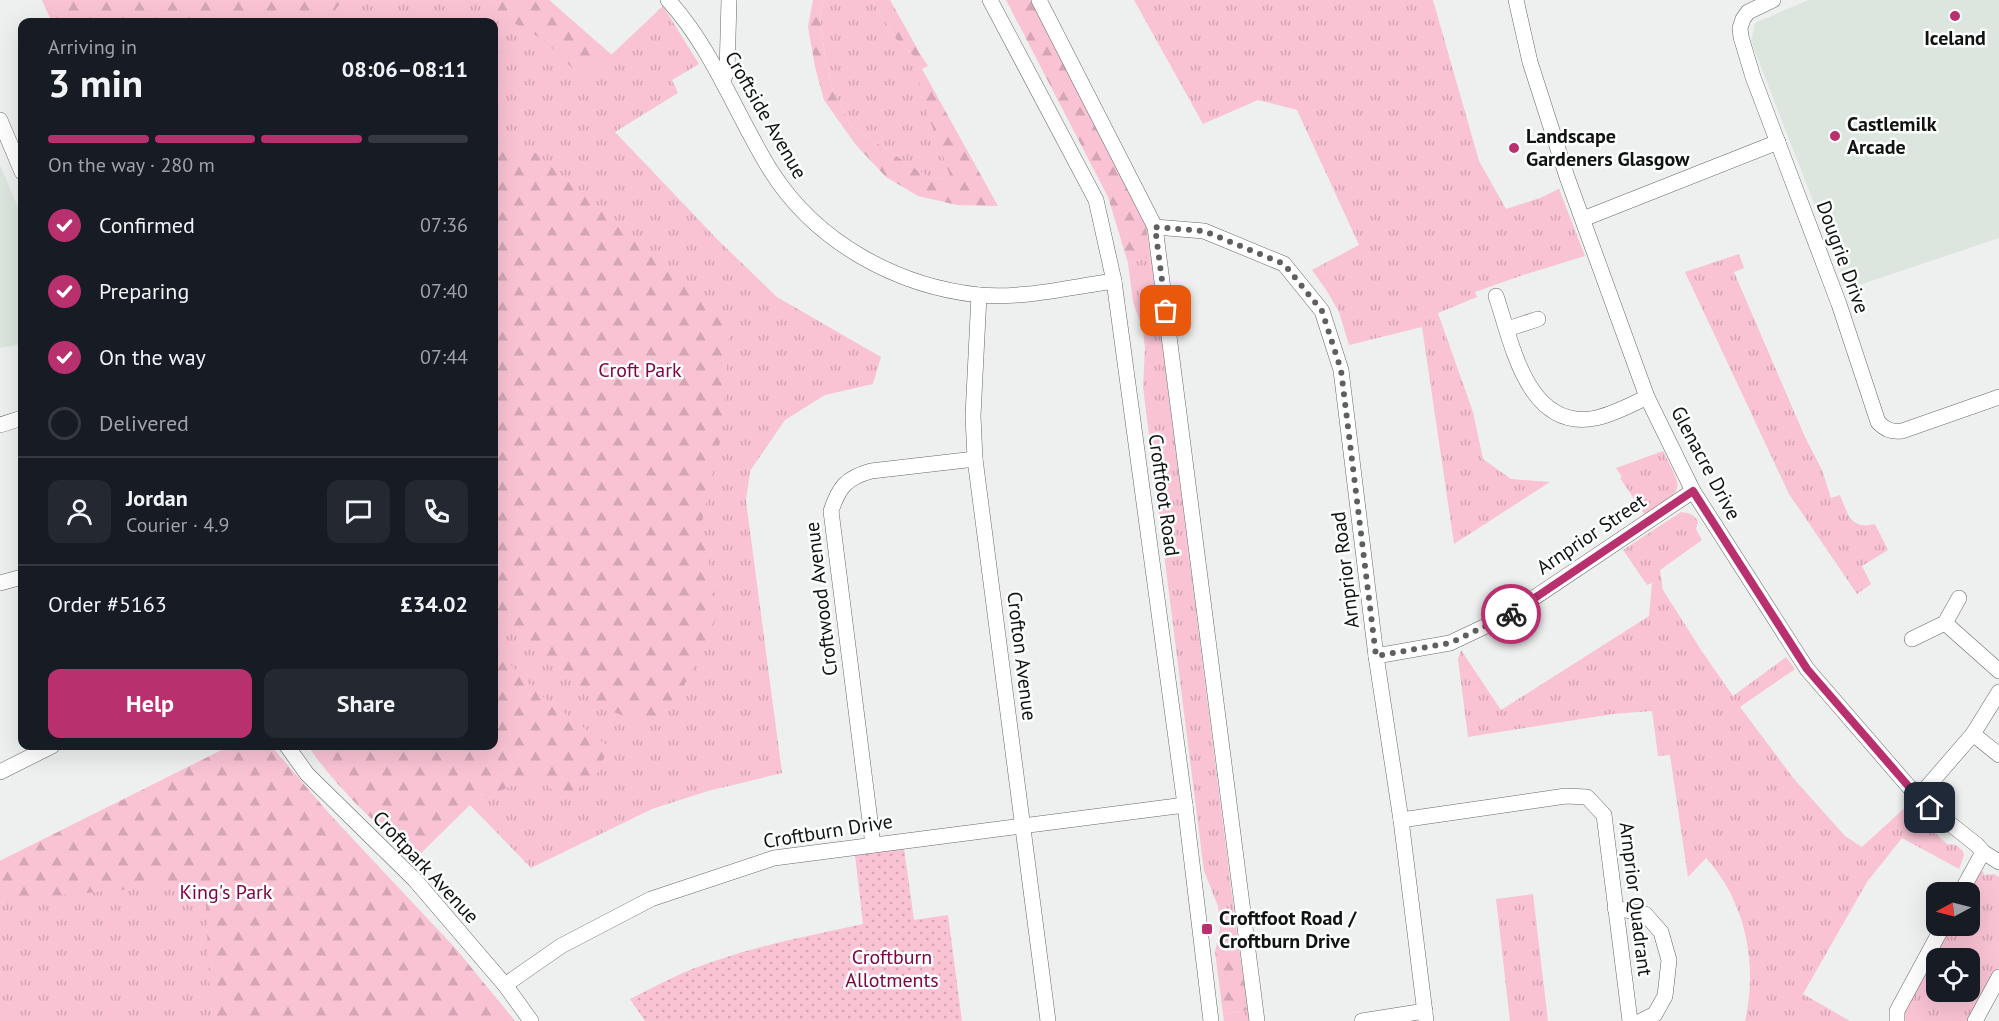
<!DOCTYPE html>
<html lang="en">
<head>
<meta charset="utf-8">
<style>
	:root { --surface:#171b24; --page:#242831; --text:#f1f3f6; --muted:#9ea1a6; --line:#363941; --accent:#b8306e }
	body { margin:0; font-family:"PT Sans",sans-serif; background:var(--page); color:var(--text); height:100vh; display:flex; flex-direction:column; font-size:22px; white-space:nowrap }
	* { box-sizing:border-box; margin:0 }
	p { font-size:20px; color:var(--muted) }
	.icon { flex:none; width:33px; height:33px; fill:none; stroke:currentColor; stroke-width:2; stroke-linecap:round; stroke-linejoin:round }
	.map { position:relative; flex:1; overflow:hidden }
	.sheet { position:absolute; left:18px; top:18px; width:480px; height:732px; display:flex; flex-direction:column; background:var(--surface); border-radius:12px; box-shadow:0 6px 24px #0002 }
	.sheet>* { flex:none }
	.needle { width:39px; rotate:263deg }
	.controls { position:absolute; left:1926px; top:882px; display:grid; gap:12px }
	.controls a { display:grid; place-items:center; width:54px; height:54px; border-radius:12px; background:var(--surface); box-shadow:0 6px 24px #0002; font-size:30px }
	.pin { position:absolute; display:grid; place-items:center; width:51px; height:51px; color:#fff; margin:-26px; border-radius:12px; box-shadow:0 3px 9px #0006 }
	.courier { position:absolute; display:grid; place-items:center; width:60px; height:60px; margin:-30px; border:4px solid #b8306e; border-radius:50%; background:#fff; color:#222; box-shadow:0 2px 8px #0007 }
	.head em { font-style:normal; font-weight:600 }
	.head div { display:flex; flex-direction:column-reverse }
	.head { display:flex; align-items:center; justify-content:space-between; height:102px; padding:0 30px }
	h1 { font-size:39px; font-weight:600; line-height:45px }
	.bar { display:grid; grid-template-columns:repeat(4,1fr); gap:9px 6px; align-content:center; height:72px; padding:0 30px }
	.bar i { height:8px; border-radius:4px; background:var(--line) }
	.bar .selected { background:var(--accent) }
	.bar p { grid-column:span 4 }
	.line { display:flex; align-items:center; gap:15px; padding:0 30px; border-top:2px solid var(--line) }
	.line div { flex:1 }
	.round { display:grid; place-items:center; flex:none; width:63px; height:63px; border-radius:12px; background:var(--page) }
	ol { padding:0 30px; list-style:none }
	li { display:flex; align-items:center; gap:18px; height:66px }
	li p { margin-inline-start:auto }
	li .icon { padding:6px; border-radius:50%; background:var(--accent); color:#fff; stroke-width:4 }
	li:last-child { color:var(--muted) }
	li i { width:33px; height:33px; border:3px solid var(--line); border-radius:50% }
	.primary-button { display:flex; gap:12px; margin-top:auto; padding:12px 30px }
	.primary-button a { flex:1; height:69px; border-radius:12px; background:var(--accent); color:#fff; font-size:24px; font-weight:600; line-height:69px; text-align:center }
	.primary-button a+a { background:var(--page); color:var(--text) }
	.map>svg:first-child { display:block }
	.built { fill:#dce6df }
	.grass { fill:url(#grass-tufts); fill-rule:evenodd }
	.forest { fill:url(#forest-firs) }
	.garden { fill:url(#garden-dots) }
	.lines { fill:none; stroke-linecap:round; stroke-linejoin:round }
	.minor-casing { stroke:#666967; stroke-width:16 }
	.minor { stroke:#fff; stroke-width:15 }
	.done { stroke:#5e605e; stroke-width:6; stroke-dasharray:0 10.8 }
	.route { stroke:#b8306e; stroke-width:8 }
	.poi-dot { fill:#b8306e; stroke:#fbfefc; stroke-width:2 }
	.labels { text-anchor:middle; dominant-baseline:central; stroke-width:5; stroke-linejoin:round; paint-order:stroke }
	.poi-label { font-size:20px; font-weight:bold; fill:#111211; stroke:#fbfefc; text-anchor:start }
	.street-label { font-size:20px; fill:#111211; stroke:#fbfefc }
	.park-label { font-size:20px; fill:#800446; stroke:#fbfefc }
</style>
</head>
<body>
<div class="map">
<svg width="1999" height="1021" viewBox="0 0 1999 1021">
	<defs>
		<pattern id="grass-tufts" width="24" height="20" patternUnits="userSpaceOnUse" patternTransform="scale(1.5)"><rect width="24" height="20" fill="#f9c3d4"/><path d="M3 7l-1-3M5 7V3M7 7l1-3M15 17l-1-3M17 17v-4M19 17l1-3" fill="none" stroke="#d4a6b5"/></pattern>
		<pattern id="forest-firs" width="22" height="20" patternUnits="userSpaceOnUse" patternTransform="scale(1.5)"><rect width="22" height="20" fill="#f9c3d4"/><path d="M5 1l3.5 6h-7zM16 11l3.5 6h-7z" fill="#d4a6b5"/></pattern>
		<pattern id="garden-dots" width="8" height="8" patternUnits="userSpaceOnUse" patternTransform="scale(1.5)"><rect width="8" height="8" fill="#f9c3d4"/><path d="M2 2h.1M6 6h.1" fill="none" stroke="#d4a6b5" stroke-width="1.8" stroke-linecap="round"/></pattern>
	</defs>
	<rect width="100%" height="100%" fill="#edf0ee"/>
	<g class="built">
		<path d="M1808,0h191v238l-152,51 -96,-248 4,-18z"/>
		<path d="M0,165l22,52v127l-22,4z"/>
	</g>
	<g class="grass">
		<path d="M42,0h507l62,55 52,-49 36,58 -27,16 6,13 -63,39 103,108 59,57 104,60 -8,27 -48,11 -40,25 -35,51 -4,30 36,272 -74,18 -56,18 -121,59 -62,-64 -88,25 -63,-69 -10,-14h186v-724h-442z"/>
		<path d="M823,0h49l24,39 19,18h7l6,9 -6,3 -2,24 31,82 -11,4 -12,-2 -77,-51 -18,-35 -8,-33 -5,-42z"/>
		<path d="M1134,0h299l46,161 27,48 34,-11 19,-9 26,67 -62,19 -48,17 2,5 -39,16 35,99 10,47 28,20 39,3 -96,62 -32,-217 -73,18 -10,-33 -12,-21 -15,-21 47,-25 -62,-135 -39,-10 -55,24z"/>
		<path d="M1739,254l5,14 -10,4 71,165 17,33 9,28 9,-3c8,19 10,35 35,29l13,26 -26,16 9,18 -14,10 -68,-100 -104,-222z"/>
		<path d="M1151,257l85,669 -16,2 -2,-22 -14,-35 -61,-484 2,-39 -2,-18 -10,-28 -5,-39z"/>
		<path d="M1663,451c22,43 21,37 -18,64l-25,-37 2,-1 -6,-9z"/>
		<path d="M1681,512c8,1 13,2 17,10l-2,7 6,11 -42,30 3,20 40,63 30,43 53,-39 9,12 -55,38 54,72 51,57 17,11 48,-44 8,8 1,7 28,26 9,1 6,5 2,5 -5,14 -57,-31 -35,44 -64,112 47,27h-105c13,-57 1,-119 -39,-163l-18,19 -18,-122 -12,1 -6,-45 -39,3 -145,23 -10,-78 3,-9 40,60 148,-94 3,-33 -5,2 -24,-35z"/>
		<path d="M230,746h41l61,71 123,131 60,73h-515v-160z"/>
		<path d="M1983,871l1,4 10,-1 5,3v90l-29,54h-64l-3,-5 1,-7 46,-83h20v-34h-2l10,-18zM1936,958h34v34h-34z"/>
		<path d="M1533,894l15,127h-38l-14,-122z"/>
		<path d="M1248,1010l2,11h-26l-1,-7z"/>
	</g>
	<g class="forest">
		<path d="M42,0h304l-15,12 -109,5 -7,5h-163z"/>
		<path d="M465,0h84l63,55 -32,21 -36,-36 -48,-27z"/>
		<path d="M813,0h10l-3,16 5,42 8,33 18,35 77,51 12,2 10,-4 -30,-82 -2,-14 4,-10 76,137 -41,-1 -39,-9 -32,-19 -30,-32 -32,-45 -9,-33 -7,-40z"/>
		<path d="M872,0h18l32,57h-7l-19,-18z"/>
		<path d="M1006,0h25l102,197 13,30 5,30 -23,6 -20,-66z"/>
		<path d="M499,148l33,2 198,173 -8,110 -20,89 16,92 -42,89 -31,22 -43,-18 -108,-91v-436z"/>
		<path d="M494,648l44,45 71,54 -14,31 -33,20 -27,-23 -65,30 -54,53c-40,-33 -79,-70 -108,-112h186z"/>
		<path d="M230,746h41l61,71 123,131 60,73h-304l-6,-138 -192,16 -13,8v-46z"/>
		<path d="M1236,926l12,84 -25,4 -8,-62 5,-24z"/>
	</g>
	<path class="garden" d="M904,848l10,72 34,-5 14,106h-317l-15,-22c28,-14 55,-29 85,-38 48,-17 98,-26 148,-37l-8,-69z"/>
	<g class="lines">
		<defs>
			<g id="minor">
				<path d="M668,0c45,49 68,115 103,171 45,71 125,115 208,124 44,4 91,-8 135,-14"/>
				<path d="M990,0l106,200 18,81 71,524 26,216"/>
				<path d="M1039,0l116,227 102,794"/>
				<path d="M1516,0l14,62 37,115 80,220 46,94 114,178 103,119 12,5 8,15 47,37 6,7 16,10"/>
				<path d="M1773,0l-25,12 -5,7 -3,9 1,9 12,40 86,227 39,118c8,8 13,10 24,9l97,-34"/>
				<path d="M722,81l5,-9 2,-72"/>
				<path d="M0,120l22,52"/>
				<path d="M1583,219l195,-77"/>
				<path d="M1155,227l49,4 80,33 38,47 19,59 35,286 25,164 25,201"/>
				<path d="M979,295l-6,121 2,43 73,562"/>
				<path d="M1496,296c16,47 31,136 100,122 18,-4 35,-13 51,-21"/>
				<path d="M1507,329l31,-10"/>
				<path d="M0,425l22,-7"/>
				<path d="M0,583l22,-6"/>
				<path d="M1945,623l54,48"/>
				<path d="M1912,639l33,-16 14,-25"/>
				<path d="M1376,656l74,-13 57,-27 186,-125"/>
				<path d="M1973,734l26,21"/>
				<path d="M287,746l20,28 108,106 90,105 26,36"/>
				<path d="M0,772l52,-26"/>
				<path d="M1922,793l51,-59 26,-42"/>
				<path d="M1401,820l165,-24 21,1 17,18 26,206"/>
				<path d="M873,845l-42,-334c8,-24 15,-33 40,-40l104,-12"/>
				<path d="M1961,892l22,-40"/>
				<path d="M1615,908l30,6 16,18 8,28 -4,36 -10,18 -14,7"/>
				<path d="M505,985l56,-39 90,-47 123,-41 411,-53"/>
				<path d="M1362,1021l63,-10"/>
				<path d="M1897,1021v-10l46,-85"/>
				<path d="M1975,1021l24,-44"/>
			</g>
		</defs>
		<use href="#minor" class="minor-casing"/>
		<use href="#minor" class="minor"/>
	</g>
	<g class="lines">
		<path class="done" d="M1166,311l-11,-84 49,4 80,33 38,47 19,59 35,286 74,-13 61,-29"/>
		<path class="route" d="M1511,614l182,-123 114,178 103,119 12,5 8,15"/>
	</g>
	<g class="poi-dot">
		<circle cx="1955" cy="16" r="6"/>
		<circle cx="1835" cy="136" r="6"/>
		<circle cx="1514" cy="148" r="6"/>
		<rect x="1201" y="923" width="12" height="12" rx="3"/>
	</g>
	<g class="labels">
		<g class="poi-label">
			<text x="1955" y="38" text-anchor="middle">Iceland</text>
			<text x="1847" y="124">Castlemilk<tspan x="1847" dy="23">Arcade</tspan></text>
			<text x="1526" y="136">Landscape<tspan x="1526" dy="23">Gardeners Glasgow</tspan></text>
			<text x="1219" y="918">Croftfoot Road /<tspan x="1219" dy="23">Croftburn Drive</tspan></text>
		</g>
		<g class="street-label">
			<text transform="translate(766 115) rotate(60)">Croftside Avenue</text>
			<text transform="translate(1843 257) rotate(70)">Dougrie Drive</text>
			<text transform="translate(1706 463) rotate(62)">Glenacre Drive</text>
			<text transform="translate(1164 495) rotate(82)">Croftfoot Road</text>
			<text transform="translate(1591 534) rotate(-34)">Arnprior Street</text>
			<text transform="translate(1345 570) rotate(-97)">Arnprior Road</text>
			<text transform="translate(821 599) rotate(-97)">Croftwood Avenue</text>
			<text transform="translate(1022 656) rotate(83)">Crofton Avenue</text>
			<text transform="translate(828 831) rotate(-9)">Croftburn Drive</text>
			<text transform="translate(426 867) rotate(47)">Croftpark Avenue</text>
			<text transform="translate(1636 899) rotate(83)">Arnprior Quadrant</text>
		</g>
		<g class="park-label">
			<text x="640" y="370">Croft Park</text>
			<text x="226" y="892">King's Park</text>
			<text x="892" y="957">Croftburn<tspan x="892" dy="23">Allotments</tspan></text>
		</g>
	</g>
</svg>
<div class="controls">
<a><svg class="needle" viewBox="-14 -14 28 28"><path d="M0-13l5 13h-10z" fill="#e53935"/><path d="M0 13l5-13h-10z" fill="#9ea1a6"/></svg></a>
<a><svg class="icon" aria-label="locate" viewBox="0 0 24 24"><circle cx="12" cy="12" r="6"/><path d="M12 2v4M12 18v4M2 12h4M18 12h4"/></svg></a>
</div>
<div class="pin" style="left:1166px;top:311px;background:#ea580c"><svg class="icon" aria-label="bag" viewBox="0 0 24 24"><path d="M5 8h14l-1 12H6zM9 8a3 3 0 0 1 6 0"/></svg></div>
<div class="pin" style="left:1930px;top:808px;background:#1f2937"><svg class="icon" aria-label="home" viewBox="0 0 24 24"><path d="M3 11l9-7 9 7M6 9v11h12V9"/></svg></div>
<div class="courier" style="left:1511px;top:614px"><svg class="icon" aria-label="bike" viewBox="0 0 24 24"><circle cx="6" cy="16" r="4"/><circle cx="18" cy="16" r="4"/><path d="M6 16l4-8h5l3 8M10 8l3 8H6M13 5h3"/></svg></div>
<section class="sheet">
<div class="head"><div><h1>3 min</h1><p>Arriving in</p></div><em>08:06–08:11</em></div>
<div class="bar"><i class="selected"></i><i class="selected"></i><i class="selected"></i><i></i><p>On the way · 280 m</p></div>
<ol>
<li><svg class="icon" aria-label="check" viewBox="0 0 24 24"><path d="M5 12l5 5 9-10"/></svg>Confirmed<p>07:36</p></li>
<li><svg class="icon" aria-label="check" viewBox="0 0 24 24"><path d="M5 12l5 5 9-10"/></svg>Preparing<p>07:40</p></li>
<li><svg class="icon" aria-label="check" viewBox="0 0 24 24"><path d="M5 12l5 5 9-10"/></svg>On the way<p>07:44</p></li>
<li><i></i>Delivered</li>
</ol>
<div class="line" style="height:108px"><a class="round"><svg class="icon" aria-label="person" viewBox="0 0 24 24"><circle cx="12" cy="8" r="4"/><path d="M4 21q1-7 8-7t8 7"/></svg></a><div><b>Jordan</b><p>Courier · 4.9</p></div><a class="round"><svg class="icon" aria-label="chat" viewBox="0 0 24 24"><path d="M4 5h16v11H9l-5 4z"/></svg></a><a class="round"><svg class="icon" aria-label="phone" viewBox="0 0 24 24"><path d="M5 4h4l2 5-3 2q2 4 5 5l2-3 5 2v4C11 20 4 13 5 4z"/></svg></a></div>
<div class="line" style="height:78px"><div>Order #5163</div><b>£34.02</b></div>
<div class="primary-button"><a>Help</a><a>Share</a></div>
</section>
</div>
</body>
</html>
